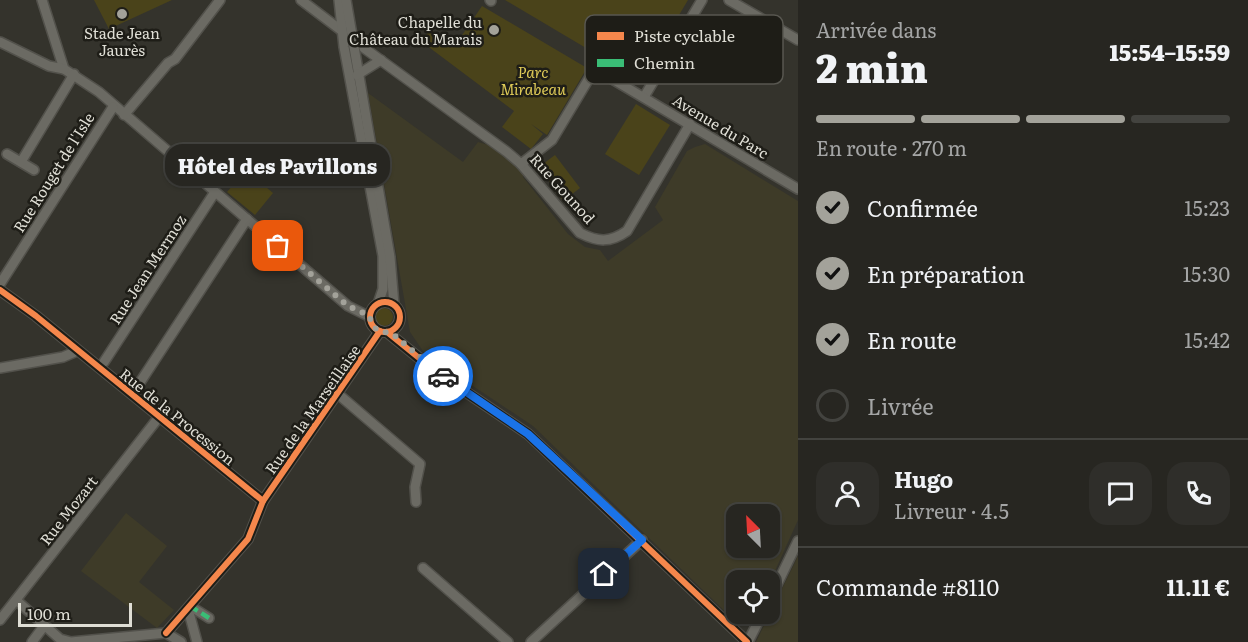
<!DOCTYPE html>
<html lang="fr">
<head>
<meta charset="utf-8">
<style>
	:root { --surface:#272621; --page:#2f2e2a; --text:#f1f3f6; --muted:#a4a5a5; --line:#43433f; --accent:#a3a29a }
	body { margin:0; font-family:Literata,serif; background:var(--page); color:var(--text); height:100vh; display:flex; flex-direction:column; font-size:22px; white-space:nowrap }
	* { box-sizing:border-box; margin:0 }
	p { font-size:20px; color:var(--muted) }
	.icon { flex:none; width:33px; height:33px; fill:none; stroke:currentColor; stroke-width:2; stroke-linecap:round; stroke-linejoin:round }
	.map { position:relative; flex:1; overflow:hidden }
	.sheet { display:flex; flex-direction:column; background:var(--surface); width:450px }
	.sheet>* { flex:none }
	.needle { width:39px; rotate:336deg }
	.tools { position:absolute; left:726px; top:504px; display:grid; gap:12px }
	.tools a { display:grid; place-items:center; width:54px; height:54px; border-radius:12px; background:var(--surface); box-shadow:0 2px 4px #0004,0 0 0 2px var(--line); font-size:30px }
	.scale { position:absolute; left:18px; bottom:15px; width:114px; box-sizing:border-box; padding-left:6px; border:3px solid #dfded5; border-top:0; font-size:16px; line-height:21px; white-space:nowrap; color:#dfded5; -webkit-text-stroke:4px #1e1d17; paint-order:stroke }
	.pin { position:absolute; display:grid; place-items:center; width:51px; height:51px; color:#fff; margin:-26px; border-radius:12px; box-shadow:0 3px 9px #0006 }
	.courier { position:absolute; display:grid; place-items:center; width:60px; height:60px; margin:-30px; border:4px solid #1a73e8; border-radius:50%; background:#fff; color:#222; box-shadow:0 2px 8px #0007 }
	.bubble { position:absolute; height:42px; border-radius:18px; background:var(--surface); box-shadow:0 2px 4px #0004,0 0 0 2px var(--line); font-size:20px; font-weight:800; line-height:42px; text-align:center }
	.headline em { font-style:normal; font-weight:800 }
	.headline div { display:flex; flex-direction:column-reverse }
	.headline { display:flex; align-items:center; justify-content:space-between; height:102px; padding:0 18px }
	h1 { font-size:39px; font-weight:800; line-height:45px }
	.bar { display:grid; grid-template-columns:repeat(4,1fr); gap:9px 6px; align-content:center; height:72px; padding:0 18px }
	.bar i { height:8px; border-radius:4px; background:var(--line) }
	.bar .on { background:var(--accent) }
	.bar p { grid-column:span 4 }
	.line { display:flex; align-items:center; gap:15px; padding:0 18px; border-top:2px solid var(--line) }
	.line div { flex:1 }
	.round { display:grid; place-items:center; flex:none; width:63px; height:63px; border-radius:18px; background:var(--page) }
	ol { padding:0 18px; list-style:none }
	li { display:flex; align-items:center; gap:18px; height:66px }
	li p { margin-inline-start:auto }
	li .icon { padding:6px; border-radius:50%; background:var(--accent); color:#111; stroke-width:4 }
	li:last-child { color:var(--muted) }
	li i { width:33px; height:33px; border:3px solid var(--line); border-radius:50% }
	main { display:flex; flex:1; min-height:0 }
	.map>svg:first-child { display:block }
	.built { fill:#3e3b28; fill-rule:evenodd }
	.green { fill:#4a431a }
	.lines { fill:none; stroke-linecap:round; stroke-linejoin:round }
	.minor-casing { stroke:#52514b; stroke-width:12 }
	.minor { stroke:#6b6a63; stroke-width:9 }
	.quiet { stroke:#3abd76; stroke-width:4.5; stroke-dasharray:9 4.5; stroke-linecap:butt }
	.cycleway-casing { stroke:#1e1d17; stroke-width:10 }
	.cycleway { stroke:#f5874c; stroke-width:6 }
	.done { stroke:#a3a29a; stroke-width:6; stroke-dasharray:0 10.8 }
	.route { stroke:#1a73e8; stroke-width:8 }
	.poi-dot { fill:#a3a29a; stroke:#1e1d17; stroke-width:2 }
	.labels { text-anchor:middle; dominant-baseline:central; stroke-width:5; stroke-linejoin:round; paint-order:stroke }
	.poi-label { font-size:15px; fill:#dfded5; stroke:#1e1d17; text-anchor:end }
	.park-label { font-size:15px; font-style:italic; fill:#deca57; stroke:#1e1d17 }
	.street-label { font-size:15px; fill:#dfded5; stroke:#1e1d17 }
	.key { fill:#1e1d17; stroke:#585750; stroke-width:1.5 }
	.key-label { font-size:16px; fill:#dfded5 }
</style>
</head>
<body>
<main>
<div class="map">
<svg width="798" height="642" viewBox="0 0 798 642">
	<rect width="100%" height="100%" fill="#34332c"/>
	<g class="built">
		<path d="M368,93l95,69 15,-20 14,4 31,25v6l45,57 17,13 15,3 8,11 55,-41 -8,-13 32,-56 8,-4 10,-3 93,57v319l-28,62 -34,-2v34h18l-7,11 -10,-2 -204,-197 -108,-72 -15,-22zM736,514h34v34h-34z"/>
		<path d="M126,513l41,33 -28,36 35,28 -17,18 -76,-57z"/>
		<path d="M798,556v86h-42z"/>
	</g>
	<g class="green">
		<path d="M94,0h78l-63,29z"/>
		<path d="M505,0h183l-48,80z"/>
		<path d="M482,6l105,62 -40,67 -16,-11 12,10 -12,15 -29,-22 12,-16 -92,-69 8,-13 24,18z"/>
		<path d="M636,104l34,21 -31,50 -34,-21z"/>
		<path d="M555,155l25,33 -17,13 -24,-34z"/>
		<path d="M246,170l27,23 -18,22 -28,-23z"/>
		<circle cx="384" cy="317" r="9"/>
	</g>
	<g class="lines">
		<defs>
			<g id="minor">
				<path d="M42,0l22,69 35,23 249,214 22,11"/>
				<path d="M301,0l41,31"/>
				<path d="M339,0l5,47 39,209v33l-5,15"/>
				<path d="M346,0l44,257 4,48"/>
				<path d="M490,0l1,1"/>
				<path d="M729,0l69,40"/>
				<path d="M0,42l49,24 15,3"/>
				<path d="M364,48l143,104 14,12 59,69c18,9 30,10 47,-2l63,-107"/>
				<path d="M357,75l24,-15"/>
				<path d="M644,97l58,-97"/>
				<path d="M124,115l44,-52 7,-4 45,-59"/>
				<path d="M7,154l27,16"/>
				<path d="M21,162l53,-88"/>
				<path d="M521,164l31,-24 39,-65 6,-5 201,119"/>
				<path d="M0,284l113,-177"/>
				<path d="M0,290l36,26 227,185"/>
				<circle cx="385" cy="317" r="15"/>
				<path d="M387,332l48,39 93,63 219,208"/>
				<path d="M104,362l111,-170"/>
				<path d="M0,368l63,-11 14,-6"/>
				<path d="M135,390l112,-171"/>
				<path d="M338,394l82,70 -5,23 1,15"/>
				<path d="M423,568l85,74"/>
				<path d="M770,599l28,-58"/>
				<path d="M16,600l44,39 11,3 95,-9 15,9"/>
				<path d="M190,606l19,12"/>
				<path d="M188,609l9,33"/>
				<path d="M0,620l159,-203"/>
				<path d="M166,633l82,-94 15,-38 117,-170"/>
				<path d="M32,642l12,-16"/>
				<path d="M531,642l111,-102"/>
				<path d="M748,642l14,-28"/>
			</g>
		</defs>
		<use href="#minor" class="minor-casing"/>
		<use href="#minor" class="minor"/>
		<path class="quiet" d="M190,606l19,12"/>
		<defs>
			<g id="cycleway">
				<path d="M0,290l36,26 227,185"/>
				<circle cx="385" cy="317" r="15"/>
				<path d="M387,332l48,39 93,63 219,208"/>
				<path d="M166,633l82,-94 15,-38 117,-170"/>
			</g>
		</defs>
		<use href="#cycleway" class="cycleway-casing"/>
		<use href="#cycleway" class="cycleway"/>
	</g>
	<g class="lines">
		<path class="done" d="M278,246l70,60 20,9 8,14 18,6 49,41"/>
		<path class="route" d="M443,376l85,58 114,106 -38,34"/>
	</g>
	<g class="poi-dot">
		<circle cx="122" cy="14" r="6"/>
		<circle cx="494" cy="30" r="6"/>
	</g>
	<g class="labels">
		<g class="poi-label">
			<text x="482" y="21">Chapelle du<tspan x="482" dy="17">Château du Marais</tspan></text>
			<text x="122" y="32" text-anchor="middle">Stade Jean<tspan x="122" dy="17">Jaurès</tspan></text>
		</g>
		<g class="park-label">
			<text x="533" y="71">Parc<tspan x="533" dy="17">Mirabeau</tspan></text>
		</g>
		<g class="street-label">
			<text transform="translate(721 126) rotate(31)">Avenue du Parc</text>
			<text transform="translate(53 172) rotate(-58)">Rue Rouget de l'Isle</text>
			<text transform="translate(563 188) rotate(48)">Rue Gounod</text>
			<text transform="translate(147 269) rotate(-57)">Rue Jean Mermoz</text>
			<text transform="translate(312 409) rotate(-55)">Rue de la Marseillaise</text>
			<text transform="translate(178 416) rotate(39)">Rue de la Procession</text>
			<text transform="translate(68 510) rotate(-52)">Rue Mozart</text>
		</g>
	</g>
	<rect x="585" y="15" width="198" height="69" rx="9" class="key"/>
	<rect x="597" y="32" width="27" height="8" fill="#f5874c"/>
	<rect x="597" y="59" width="27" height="8" fill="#3abd76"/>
	<g class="key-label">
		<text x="634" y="42">Piste cyclable</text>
		<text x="634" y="69">Chemin</text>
	</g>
</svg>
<div class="tools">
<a><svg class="needle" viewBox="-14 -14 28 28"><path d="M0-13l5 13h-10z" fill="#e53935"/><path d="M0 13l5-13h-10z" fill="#a4a5a5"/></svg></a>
<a><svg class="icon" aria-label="locate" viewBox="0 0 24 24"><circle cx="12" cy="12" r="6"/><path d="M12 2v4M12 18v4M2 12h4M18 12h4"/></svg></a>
</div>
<div class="scale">100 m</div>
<div class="pin" style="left:278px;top:246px;background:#ea580c"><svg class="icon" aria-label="bag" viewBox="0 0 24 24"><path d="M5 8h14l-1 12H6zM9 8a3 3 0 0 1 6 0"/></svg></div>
<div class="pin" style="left:604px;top:574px;background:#1f2937"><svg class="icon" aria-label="home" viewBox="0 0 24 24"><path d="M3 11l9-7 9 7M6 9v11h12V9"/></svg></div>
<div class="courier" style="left:443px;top:376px"><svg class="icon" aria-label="car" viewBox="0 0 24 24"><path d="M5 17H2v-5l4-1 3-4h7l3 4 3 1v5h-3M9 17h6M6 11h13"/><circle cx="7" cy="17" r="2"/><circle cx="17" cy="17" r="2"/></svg></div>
<div class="bubble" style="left:165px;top:144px;width:225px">Hôtel des Pavillons</div>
</div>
<section class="sheet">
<div class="headline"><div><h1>2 min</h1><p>Arrivée dans</p></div><em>15:54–15:59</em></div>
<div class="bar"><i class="on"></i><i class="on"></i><i class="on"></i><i></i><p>En route · 270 m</p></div>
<ol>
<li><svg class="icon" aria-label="check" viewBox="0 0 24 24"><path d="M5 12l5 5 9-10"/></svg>Confirmée<p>15:23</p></li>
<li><svg class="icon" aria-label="check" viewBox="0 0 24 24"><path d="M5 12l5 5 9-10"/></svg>En préparation<p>15:30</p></li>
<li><svg class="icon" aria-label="check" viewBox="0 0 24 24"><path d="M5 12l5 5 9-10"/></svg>En route<p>15:42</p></li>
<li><i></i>Livrée</li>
</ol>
<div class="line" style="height:108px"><a class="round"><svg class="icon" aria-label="person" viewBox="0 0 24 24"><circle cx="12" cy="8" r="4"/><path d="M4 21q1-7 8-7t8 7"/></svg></a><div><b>Hugo</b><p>Livreur · 4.5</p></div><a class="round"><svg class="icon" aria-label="chat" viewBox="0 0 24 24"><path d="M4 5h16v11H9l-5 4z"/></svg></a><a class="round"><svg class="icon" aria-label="phone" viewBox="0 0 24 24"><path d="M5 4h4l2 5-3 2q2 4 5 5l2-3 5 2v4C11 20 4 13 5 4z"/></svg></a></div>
<div class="line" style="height:78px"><div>Commande #8110</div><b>11.11 €</b></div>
</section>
</main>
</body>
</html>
